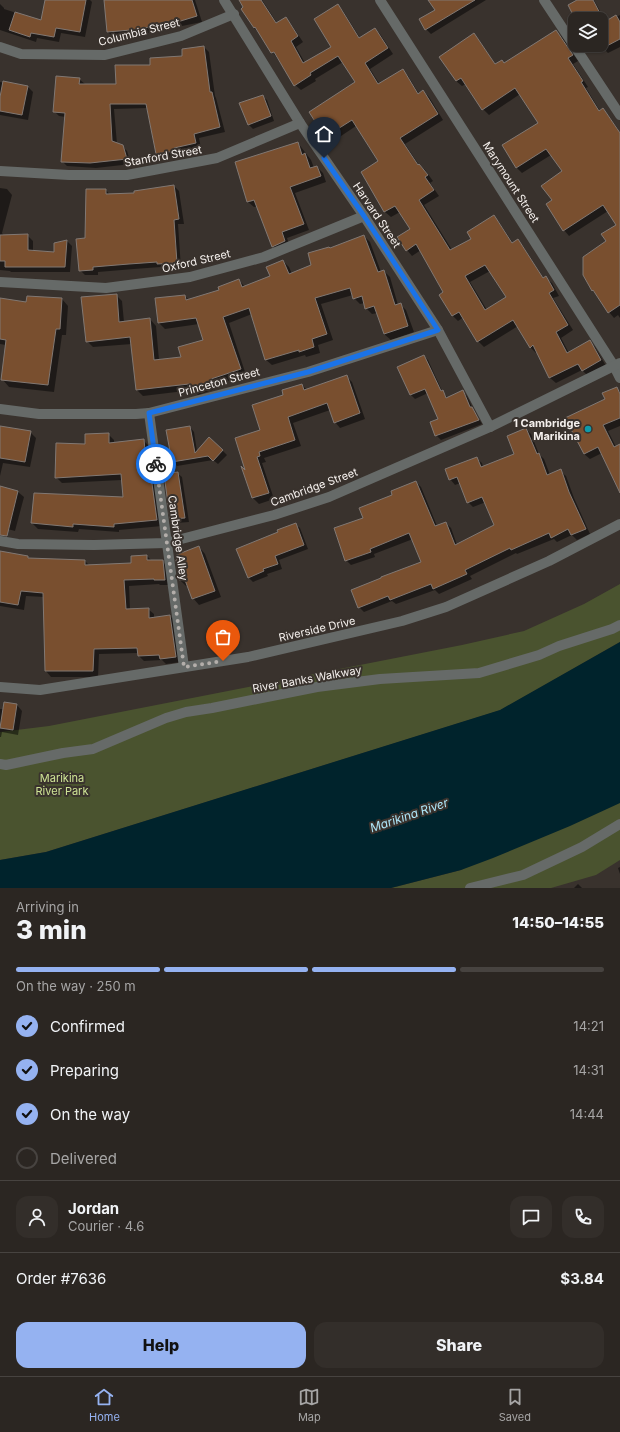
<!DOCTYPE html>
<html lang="en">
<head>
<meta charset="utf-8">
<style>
	:root { --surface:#2b2622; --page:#332e2a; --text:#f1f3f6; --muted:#a6a5a5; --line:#474340; --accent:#95b2f1 }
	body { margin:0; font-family:Inter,sans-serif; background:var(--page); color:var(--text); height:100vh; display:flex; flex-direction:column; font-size:15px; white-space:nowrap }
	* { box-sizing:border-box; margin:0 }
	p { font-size:13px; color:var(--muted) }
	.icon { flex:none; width:22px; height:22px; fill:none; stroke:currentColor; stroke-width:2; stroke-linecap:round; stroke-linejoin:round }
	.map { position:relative; height:888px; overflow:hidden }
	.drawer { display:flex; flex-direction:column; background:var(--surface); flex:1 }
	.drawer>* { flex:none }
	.tools { position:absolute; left:568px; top:12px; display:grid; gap:8px }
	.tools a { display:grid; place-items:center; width:40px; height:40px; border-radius:8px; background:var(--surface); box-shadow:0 1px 3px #0004,0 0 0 1px var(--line); font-size:20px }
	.pin { position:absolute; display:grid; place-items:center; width:34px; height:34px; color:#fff; margin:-41px -17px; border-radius:50% 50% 50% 0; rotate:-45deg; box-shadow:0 0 4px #0007 }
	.pin .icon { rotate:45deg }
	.courier { position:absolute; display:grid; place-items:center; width:40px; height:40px; margin:-20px; border:3px solid #1a73e8; border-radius:50%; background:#fff; color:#222; box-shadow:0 1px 5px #0007 }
	.overview em { font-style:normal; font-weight:800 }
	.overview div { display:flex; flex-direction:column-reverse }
	.overview { display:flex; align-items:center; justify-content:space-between; height:68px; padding:0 16px }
	h1 { font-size:26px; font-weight:800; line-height:30px }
	.bar { display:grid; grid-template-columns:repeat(4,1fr); gap:6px 4px; align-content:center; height:48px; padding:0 16px }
	.bar i { height:5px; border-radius:3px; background:var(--line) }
	.bar .on { background:var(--accent) }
	.bar p { grid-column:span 4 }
	.line { display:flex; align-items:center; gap:10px; padding:0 16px; border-top:1px solid var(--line) }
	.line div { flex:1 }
	.round { display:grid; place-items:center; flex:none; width:42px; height:42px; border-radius:12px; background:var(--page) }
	ol { padding:0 16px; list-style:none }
	li { display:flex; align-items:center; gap:12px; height:44px }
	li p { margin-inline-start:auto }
	li .icon { padding:4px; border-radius:50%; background:var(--accent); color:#111; stroke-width:4 }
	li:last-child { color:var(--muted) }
	li i { width:22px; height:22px; border:2px solid var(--line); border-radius:50% }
	.cta { display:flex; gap:8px; margin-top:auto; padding:8px 16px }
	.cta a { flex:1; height:46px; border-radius:12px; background:var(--accent); color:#111; font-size:16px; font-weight:800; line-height:46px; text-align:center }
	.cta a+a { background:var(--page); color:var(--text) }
	.tabs { display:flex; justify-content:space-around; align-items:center; height:56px; border-top:1px solid var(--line); background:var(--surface); font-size:11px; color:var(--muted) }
	.tabs a { display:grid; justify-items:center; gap:2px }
	.tabs .on { color:var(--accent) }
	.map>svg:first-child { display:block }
	.green { fill:#4a532f }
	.water { fill:#00232c }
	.shadow { fill:#0007; fill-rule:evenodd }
	.building { fill:#794f2f; stroke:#817873; fill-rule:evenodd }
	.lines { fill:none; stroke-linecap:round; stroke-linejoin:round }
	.minor { stroke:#666a68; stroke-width:10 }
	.done { stroke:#b3aeaa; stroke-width:4; stroke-dasharray:0 7.2 }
	.route { stroke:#1a73e8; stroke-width:5 }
	.culture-dot { fill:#0f9aa8; stroke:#39322d; stroke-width:1.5 }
	.labels { text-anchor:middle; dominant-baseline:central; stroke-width:4; stroke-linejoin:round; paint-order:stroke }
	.street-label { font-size:11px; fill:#f5f0ed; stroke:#39322d }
	.poi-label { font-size:11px; font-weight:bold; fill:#f5f0ed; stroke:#39322d; text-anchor:end }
	.park-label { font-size:11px; fill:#cee395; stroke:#39322d }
	.water-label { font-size:12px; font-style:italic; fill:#aee6f8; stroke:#39322d }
</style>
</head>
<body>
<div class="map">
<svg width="620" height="888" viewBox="0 0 620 888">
	<rect width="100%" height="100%" fill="#39322d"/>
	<g class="green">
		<path d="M620,584v58l-119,68 -455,142 -46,8v-128l49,-6 413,-81 62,-14 60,-27z"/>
		<path d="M620,780v80l-24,15 -45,13h-160l70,-18z"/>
	</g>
	<path class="water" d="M620,642v161l-50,23 -77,32 -32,12 -70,18h-391v-28l46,-8 454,-142z"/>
	<g class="shadow">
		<path d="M46,0h44l2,2 -7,35 -24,-4 -2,9 -22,-4 -1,4 -36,-12v-26l4,4v1l38,12z"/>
		<path d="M105,0h90l7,22 -65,13 -24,2 -5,-5z"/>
		<path d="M240,0h22l15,23 9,-5 5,6 12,18 -7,5 9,16 27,-16 6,-42 5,6 17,27 15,-9 5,5 13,20 -23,15 10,16 23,-15 5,6 11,18 4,-3 6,6 14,23 -38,24 14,21 6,5 8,11 -3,2 9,13 -15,9 28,45 20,-11 22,-22 5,5 14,21 5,-2 5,5 21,33 2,-1 6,5 7,13 -6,2 20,32 -12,8 8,15 20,-12 6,6 11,19 -18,10 -6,-6 -26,13 -6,-5 -13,-26 -1,1 -6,-6 -12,-21 -34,21 -6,-6 -14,-24 -6,4 -6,-6 -8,-22 -23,-43 -9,6 -5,-6 4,-20 -11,-18 -9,5 -6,-5 -23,-40 17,-10 -23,-36 -24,16 -6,-6 30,-53 -13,-21 -28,17 1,2 -15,9 -6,-5 -35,-52 -6,-5 -12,-19 3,-2zM490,271l17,27 -20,12 -17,-28z"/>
		<path d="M429,0h57l-55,34 -5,-5 10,-18z"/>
		<path d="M576,0h18l12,22 14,-7v32l-12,6 -5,-5 -2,-3v-26h-24z"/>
		<path d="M556,31l6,6 16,24 -5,3 15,23 -2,1 14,23 3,-2 5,6 10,14 -1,2 3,5v182l-2,-3 -4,3 -5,-6 -11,-16 -5,-5 -9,-16 33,-49 -9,-15 -39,25 -5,-6 -11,-30 10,-29 -12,-16 -29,18 -6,-6 23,-44 -19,-29 -31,21 -6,-6 -17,-25 -4,2 -6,-5 18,-46 5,5 17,25 9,-1z"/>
		<path d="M204,47l5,5 6,44 1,2 9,34 -26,6 2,10 -22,5v3l-17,3 -5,-5 -9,-46 -34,1 3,35 5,2 5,5 4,13 -35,4 -29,-2 -5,-5 4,-44 -7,-1 -5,-5 25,-32 6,5 -1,1 33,-1 34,-18 33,-9z"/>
		<path d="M0,82l28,5 5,5 -5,28 -28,-5z"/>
		<path d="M262,96l5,4 7,21 -21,8 -5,-5z"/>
		<path d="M298,143l13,17 3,8 3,-1 6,6 3,9 -31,11 14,37 -22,8 3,9 -11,5 -6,-6 -15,-40 -4,1 -6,-5zM259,199l-9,3v-2z"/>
		<path d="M174,186l5,5 5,33h-6l3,44 -18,1 -2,-2 -27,2 -36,3v3h-13l-5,-5 6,-31 20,-49 4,5 25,-1z"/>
		<path d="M0,188l7,1 5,6 -10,38 2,3 23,-1 6,6v10l22,2 12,-12 5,5 -2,26h-59l-1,-1 -10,-1z"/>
		<path d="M364,236l6,6 11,30 3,-1 6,6 8,28 2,-1 6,6 8,22 -23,8 -7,-6 -6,-21 -6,1 -6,-6 -1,-5 -5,1 -6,-6 -1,-3 -32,9 12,36 -15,5 2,8 -14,4 -1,-2 -33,10 -7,-6 -13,-45 -23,9 17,52 -29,10 1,3 -20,7 -5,-5 -50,6 -6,-6 -5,-46 -39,3 -6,-6 29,-46 6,6 2,21 26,-3 6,7 3,34 23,-3 22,-17 -5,-16 -34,5 -6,-6 26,-27 4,4 31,-10 19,-10 6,7 27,-10 11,-16 6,6 3,7 20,-9 18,-16z"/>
		<path d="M0,299l27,4 35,-4 6,7 -2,29h-4l-8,57 -45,-5 -6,-7 3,-35 -6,-1z"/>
		<path d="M424,356l4,4 15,33 5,5 15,-6 4,4 6,13 9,15 -41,16 -5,-5 3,-15 -11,-27 -13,6 -4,-4 -13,-27z"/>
		<path d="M346,376l6,6 13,37 -25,9 -5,-6 -5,-12 -37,13 8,23 -37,12 2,4 -4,1 12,36 -15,5 -6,-6 -10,-28 4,3 15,-42 23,-35 17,-11 5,5z"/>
		<path d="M616,388l4,4v34l-12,5 8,16 4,-2v46l-18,-38 -12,6 -6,-5 22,-55z"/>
		<path d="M0,427l30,5 6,6 -6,29 -27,-4 -3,13z"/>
		<path d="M190,427l4,5 3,19 25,-1 5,5 -9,9 -5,-4 -36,6 -4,-4z"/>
		<path d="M526,429l5,5 8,20 5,5 6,16 10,-4 6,5 8,22 16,36 -13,6 -5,-5 -15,7 -3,-3 -37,15 -1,-1 -46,23 2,3 -33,15 -4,-4 -39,14 -4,-3 -28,11 -5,-5 63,-45 -9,-23 -39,15 1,3 -24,8 -5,-5 18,-41 30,-24 22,-13 5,5 16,39 9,-3 5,5 6,17 39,-19 -10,-24 -13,5 -5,-5 -8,-19 -5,2 -5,-6 26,-21 6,5 1,4 32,-13z"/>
		<path d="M108,434l6,6v3l29,-3 6,6 3,32 5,5 5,43 -43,4v2l-40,-3 -1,3 -40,-3 -6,-6 92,-25 -2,-18 -60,3 -6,-6 30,-32z"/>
		<path d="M177,473l5,4 7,45 -13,1 -5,-4z"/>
		<path d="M0,487l18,5 6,5 -9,34 -15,-4z"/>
		<path d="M295,524l5,4 8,21 -29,11 3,9 -15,5 1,2 -15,6 -5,-5 31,-44z"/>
		<path d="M199,547l6,7 16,43 -22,8 -6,-7 -5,-12h-2l-7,-7z"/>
		<path d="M0,552l28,5 2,2 55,2 5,5 42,-2 15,-8 5,5h10l6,6 2,18h-10l-1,-1 -30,2 1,23h18l6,5v4l16,-2 5,5 6,41 -15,2 -4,-4 -18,1 -5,-5 -1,-3 -39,1 -1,23h-47l-5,-6 -2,-74 -18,-1 -2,14 -24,-4z"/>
		<path d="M17,705l5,6 -4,24 -16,-3 -1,5h-1v-28h4z"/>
		<path d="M620,867v7l-2,-6z"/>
		<path d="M578,884l4,4h-8z"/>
	</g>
	<g class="building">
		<path d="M45,0h41l-6,32 -24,-4 -2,9 -23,-4 -1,4 -21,-7 6,-18 26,8z"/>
		<path d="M104,0h88l5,16 -23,7 -43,7 -24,2z"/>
		<path d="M239,0h22l15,23 10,-6 12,19 -7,5 12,22 28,-16 -17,-28 24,-15 21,34 16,-10 13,20 -23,15 13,21 25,-15 15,25 5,-4 15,24 -38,24 18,27 1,-1 9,11 -3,2 9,13 -15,10 31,50 21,-11 -4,-7 27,-17 18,28 6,-4 25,39 3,-2 8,14 -5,3 19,32 -12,7 11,21 23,-13 11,20 -19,11 -4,-7 -29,14 -16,-33 -3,3 -17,-28 -36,22 -18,-30 -7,4 -13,-21 4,-3 -27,-48 -10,7 -9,-14 13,-8 -15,-23 -11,6 -23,-40 17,-11 -26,-41 -27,17 -16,-25 46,-30 -17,-26 -28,17 1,2 -17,11 -20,-34 -3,1 -16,-26 -1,1 -13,-19 2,-2zM485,265l21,32 -21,13 -20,-34z"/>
		<path d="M428,0h47l-50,30 -6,-11 16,-9z"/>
		<path d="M577,0h16l10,19h-28l-7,-14z"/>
		<path d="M616,15l4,7v17l-19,10v-25z"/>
		<path d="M556,30l17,25 -5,3 15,23 -2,1 18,29 4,-3 17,25v172l-12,8 -15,-23 -1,1 -9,-16v-18l23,-16 -5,-7 15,-9 -13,-20 -40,26 -17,-27 6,-4 -11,-14 21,-15 -16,-22 -30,19 -14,-23 36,-22 -23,-35 -33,22 -21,-32 -5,3 -17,-24 35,-24 21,31 7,-4 2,3z"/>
		<path d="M204,46l6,46h2l8,35 -26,7 2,9 -22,5 1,3 -19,3 -10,-50h-36l2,37 11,4 4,14 -37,4 -29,-1 4,-49 -12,-1 3,-36 24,2 -1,6h37l-1,-19h35v-7l32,-2v-7z"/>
		<path d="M3,81l25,5 -6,29 -22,-4v-14z"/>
		<path d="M263,95l8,21 -23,9 -9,-22z"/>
		<path d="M298,142l4,13 3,-2 5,15 7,-2 4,10 -31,11 14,37 -22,8 3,9 -13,6 -18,-47 -7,2 -12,-40z"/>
		<path d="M174,185l5,34 -5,1 3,43 -20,1v-2l-28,2 -36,3v3l-14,1 -3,-32 9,-1 1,-49h20v5l28,-1v-2z"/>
		<path d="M28,234v16l26,2v-9l13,-3 -2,27h-60v-6h-5v-26z"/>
		<path d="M364,235l14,37 6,-2 11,35 6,-2 7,23 -24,8 -10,-28 -9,3 -3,-13 -9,3 -3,-11 -35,10 12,36 -15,5 2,8 -15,5v-2l-34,10 -16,-52 -26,9 18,52 -30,10 1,3 -21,7 -2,-5 -53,6 -6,-53 -44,5 -5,-45 36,-3 2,28 31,-4 4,42 27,-3 -3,-10 25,-7 -7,-22 -38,5 -3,-25 30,-3 1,5 33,-10 -1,-3 21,-8 3,8 28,-11 -4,-9 17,-7 6,14 22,-9 -3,-12 21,-6 1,1z"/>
		<path d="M27,296l35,2 -2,31h-4l-8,56 -47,-5 5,-40 -6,-1v-41l26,4z"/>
		<path d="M424,355l17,36 2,-1 3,8 17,-8 7,17h2l7,13 -44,16 -5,-14 8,-3 -13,-30 -15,6 -13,-28z"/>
		<path d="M347,375l13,38 -26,10 -7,-20 -39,14 7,23 -36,12 1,4 -3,1 12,36 -17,5 -11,-32 4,4 -10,-32 25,-8 -8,-25 31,-10 -1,-5 20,-6 2,6z"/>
		<path d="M617,387l3,7v24l-17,7 11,22 6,-3v49l-22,-46 -14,7 -19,-36 40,-19 -3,-6z"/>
		<path d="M0,426l31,5 -6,31 -25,-4z"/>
		<path d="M190,426l5,27 14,-16 14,13 -10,11 -5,-5 -36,6 -6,-32z"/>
		<path d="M526,428l11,26 2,-1 8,22 14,-6 8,23 17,37 -15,6 -3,-6 -17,9 -2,-5 -38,17 -1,-2 -45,22 2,4 -34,15 -2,-5 -41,16 -2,-4 -30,12 -7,-18 30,-12v-1l40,-15 -12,-29 -39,16 1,3 -26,9 -11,-33 29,-10 -4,-10 33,-13 -1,-4 25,-10 19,45 11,-4 9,23 39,-20 -12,-28 -15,6 -10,-26 -8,3 -4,-11 32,-12 4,10 33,-13 -7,-18z"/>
		<path d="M109,433v10l35,-4 3,37h4l6,44 -43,4v3l-41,-3v3l-42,-4 3,-30 89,4 -2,-23 -66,4 1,-35 29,1v-10z"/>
		<path d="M178,472l7,46 -15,1 -6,-45z"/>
		<path d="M0,486l18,5 -11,45 -7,-1z"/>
		<path d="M296,523l8,22 -29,11 3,8 -15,5 1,2 -16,7 -12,-29 42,-17 -1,-2z"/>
		<path d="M199,546l16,45 -23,8 -7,-19h-6l-3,-20h1l-1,-5z"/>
		<path d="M0,551l28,5v2l57,2v5l46,-2v-7l16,-1v5h16l2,20h-11v-1l-30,1 2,29 23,-1v10l21,-3 6,42 -16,2 -1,-4 -21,1 -1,-8 -43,1 -1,22h-48l-2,-78 -22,-2 -3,14 -18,-3z"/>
		<path d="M4,702l13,2 -4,26 -13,-2z"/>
	</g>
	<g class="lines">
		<g class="minor">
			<path d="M224,0l76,123 64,93 74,114 52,97"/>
			<path d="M380,0l234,366 6,12"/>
			<path d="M544,0l76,115"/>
			<path d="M0,47l21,7 84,1 76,-19 53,-22"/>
			<path d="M0,171l69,4h58l90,-17 83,-35"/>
			<path d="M0,282l106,6 84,-11 74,-20 100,-41"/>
			<path d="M0,409l39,5h97l13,-1 159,-41 130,-42"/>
			<path d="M149,413l35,254"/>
			<path d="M0,541l18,3 76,1 72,-2 108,-28 55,-18 161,-70 130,-64"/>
			<path d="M0,687l40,3 208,-33 154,-36 44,-14 103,-46 71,-37"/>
			<path d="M0,764l6,1 57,-12 30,-4 73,-31 20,-6 26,-4 105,-21 63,-8 99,-6 60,-18 20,-9 53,-17 8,-4"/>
			<path d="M470,888l53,-13 59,-28 38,-23"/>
		</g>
	</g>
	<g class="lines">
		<path class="done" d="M156,464l28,203 39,-6"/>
		<path class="route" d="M156,464l-7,-51 159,-41 130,-42 -74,-114 -40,-58"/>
	</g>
	<circle class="culture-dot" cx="588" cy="429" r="4"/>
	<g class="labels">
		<g class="street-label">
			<text transform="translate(139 32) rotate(-14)">Columbia Street</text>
			<text transform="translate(163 156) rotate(-10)">Stanford Street</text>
			<text transform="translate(511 182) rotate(57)">Marymount Street</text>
			<text transform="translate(377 215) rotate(56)">Harvard Street</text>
			<text transform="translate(196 261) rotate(-13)">Oxford Street</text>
			<text transform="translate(219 382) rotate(-15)">Princeton Street</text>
			<text transform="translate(314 487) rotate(-20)">Cambridge Street</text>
			<text transform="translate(178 538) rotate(82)">Cambridge Alley</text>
			<text transform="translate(317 629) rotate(-13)">Riverside Drive</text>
			<text transform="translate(307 679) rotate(-10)">River Banks Walkway</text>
		</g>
		<g class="poi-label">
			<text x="580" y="423">1 Cambridge<tspan x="580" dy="13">Marikina</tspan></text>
		</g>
		<g class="park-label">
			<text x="62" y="778">Marikina<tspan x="62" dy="13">River Park</tspan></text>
		</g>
		<g class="water-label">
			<text transform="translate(409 815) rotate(-19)">Marikina River</text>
		</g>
	</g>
</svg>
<div class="tools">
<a><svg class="icon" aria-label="layers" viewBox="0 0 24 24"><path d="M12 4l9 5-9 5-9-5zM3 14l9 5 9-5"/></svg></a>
</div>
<div class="pin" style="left:223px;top:661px;background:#ea580c"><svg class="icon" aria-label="bag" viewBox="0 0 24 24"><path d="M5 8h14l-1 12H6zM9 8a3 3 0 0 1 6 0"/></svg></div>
<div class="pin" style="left:324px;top:158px;background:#1f2937"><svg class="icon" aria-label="home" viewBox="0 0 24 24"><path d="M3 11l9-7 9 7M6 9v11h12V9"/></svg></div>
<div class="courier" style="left:156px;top:464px"><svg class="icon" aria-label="bike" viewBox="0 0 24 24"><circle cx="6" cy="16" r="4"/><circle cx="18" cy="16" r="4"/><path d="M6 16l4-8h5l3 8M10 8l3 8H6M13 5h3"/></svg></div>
</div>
<section class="drawer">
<div class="overview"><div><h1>3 min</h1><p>Arriving in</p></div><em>14:50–14:55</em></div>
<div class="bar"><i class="on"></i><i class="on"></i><i class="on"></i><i></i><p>On the way · 250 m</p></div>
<ol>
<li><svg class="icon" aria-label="check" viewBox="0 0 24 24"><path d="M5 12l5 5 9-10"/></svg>Confirmed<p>14:21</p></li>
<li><svg class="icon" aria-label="check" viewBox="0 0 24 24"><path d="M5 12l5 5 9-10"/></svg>Preparing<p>14:31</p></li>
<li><svg class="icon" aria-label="check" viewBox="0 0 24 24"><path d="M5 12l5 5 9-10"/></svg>On the way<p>14:44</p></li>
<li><i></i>Delivered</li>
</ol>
<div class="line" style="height:72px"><a class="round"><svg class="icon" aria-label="person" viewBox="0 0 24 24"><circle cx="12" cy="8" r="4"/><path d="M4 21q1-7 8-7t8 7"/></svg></a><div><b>Jordan</b><p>Courier · 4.6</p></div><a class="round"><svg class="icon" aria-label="chat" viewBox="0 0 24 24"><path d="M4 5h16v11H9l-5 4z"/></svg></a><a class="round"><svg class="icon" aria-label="phone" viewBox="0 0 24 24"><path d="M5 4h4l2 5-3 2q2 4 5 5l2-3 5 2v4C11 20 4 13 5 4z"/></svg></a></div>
<div class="line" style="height:52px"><div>Order #7636</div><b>$3.84</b></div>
<div class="cta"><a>Help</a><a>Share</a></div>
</section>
<nav class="tabs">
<a class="on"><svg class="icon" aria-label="home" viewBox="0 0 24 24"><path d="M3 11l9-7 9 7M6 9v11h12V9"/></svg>Home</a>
<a><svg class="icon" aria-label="map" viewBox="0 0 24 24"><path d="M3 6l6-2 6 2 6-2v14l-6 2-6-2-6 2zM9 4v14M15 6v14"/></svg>Map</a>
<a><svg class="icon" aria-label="saved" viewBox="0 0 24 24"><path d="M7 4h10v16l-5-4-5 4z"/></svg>Saved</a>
</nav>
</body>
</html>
